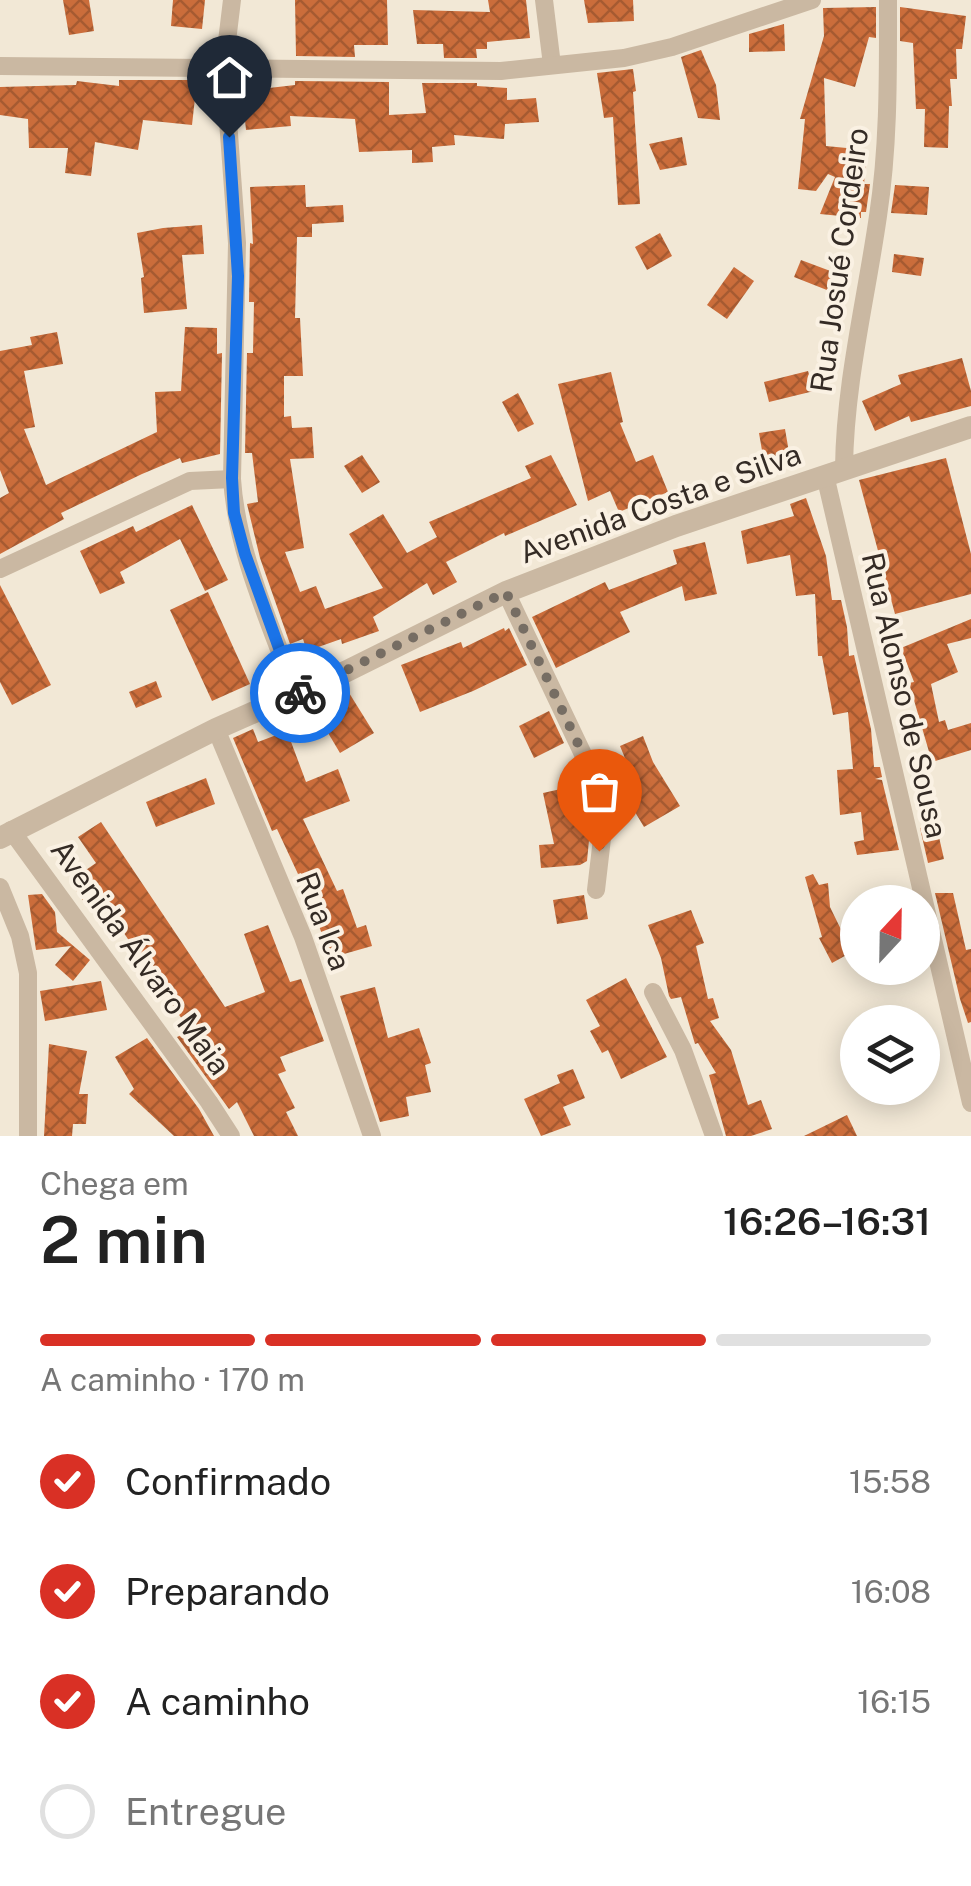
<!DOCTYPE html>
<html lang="pt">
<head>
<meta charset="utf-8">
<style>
	:root { --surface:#fff; --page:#f6f6f6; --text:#222; --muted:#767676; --line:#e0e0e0; --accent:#d93025 }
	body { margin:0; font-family:"Public Sans",sans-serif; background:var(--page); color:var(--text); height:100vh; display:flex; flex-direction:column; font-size:38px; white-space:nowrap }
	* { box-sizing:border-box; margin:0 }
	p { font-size:32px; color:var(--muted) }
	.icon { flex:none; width:55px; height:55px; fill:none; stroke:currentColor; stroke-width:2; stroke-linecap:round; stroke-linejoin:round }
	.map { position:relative; height:1136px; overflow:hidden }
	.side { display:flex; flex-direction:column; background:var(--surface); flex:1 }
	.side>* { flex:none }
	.needle { width:65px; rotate:22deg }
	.fabs { position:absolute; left:840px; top:885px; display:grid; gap:20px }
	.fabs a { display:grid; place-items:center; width:100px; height:100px; border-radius:50%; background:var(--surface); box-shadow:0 5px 25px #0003; font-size:50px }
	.pin { position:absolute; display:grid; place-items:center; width:85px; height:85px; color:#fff; margin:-102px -42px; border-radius:50% 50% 50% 0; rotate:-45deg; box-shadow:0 0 10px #0007 }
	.pin .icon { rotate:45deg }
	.courier { position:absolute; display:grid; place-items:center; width:100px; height:100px; margin:-50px; border:8px solid #1a73e8; border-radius:50%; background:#fff; color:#222; box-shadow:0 2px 12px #0007 }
	.head em { font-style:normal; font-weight:600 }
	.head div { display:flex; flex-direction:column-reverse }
	.head { display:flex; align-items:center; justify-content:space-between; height:170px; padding:0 40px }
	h1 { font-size:65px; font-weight:600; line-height:75px }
	.bar { display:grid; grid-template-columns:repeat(4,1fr); gap:15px 10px; align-content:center; height:120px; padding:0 40px }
	.bar i { height:12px; border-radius:8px; background:var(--line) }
	.bar .active { background:var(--accent) }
	.bar p { grid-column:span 4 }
	ol { padding:0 40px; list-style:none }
	li { display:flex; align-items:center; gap:30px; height:110px }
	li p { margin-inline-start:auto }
	li .icon { padding:10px; border-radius:50%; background:var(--accent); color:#fff; stroke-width:4 }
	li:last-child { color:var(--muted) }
	li i { width:55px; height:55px; border:5px solid var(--line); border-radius:50% }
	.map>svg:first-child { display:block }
	.building { fill:url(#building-cross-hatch) }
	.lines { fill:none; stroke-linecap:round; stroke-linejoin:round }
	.minor { stroke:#cab8a2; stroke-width:18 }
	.tertiary { stroke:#cab8a2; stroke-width:22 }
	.done { stroke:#766d63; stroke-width:10; stroke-dasharray:0 18 }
	.route { stroke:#1a73e8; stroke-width:12 }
	.labels { text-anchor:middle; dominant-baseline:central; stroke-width:8; stroke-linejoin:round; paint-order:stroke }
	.street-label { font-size:30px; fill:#342b25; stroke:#faf1e3 }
</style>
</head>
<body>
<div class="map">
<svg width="971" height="1136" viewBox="0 0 971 1136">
	<defs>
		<pattern id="building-cross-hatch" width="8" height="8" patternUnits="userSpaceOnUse" patternTransform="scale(2.5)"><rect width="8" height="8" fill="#cb6d3b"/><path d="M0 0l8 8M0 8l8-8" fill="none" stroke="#a65a31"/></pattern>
	</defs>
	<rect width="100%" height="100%" fill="#f2e8d6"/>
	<g class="building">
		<path d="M63,0h26l5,31 -25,4z"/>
		<path d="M173,0h32l-3,29 -31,-3z"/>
		<path d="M295,0h92l1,45h-34l1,12 -59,-1z"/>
		<path d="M488,0h38l4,38 -43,4v7h-11l1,9h-33l-1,-14h-26l-4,-34 77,2z"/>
		<path d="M584,0h49l1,21 -46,2z"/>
		<path d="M876,7v31l-7,-1 -14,50 -31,-9 2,68 41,4 -3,34h6l-4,28h-5v6l-41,-4 15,-37 -7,-3 -12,17 -18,-2 7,-70h-5l24,-83 -1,-28z"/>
		<path d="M900,7l66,9 -4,33h-6l1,30h-7l2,27h-3l-1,42 -24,-1 1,-38h-9l-3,-66 -13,-2z"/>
		<path d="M784,24l1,27 -36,1v-18z"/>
		<path d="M701,50l15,35 4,35 -22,-2 -17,-61z"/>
		<path d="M633,69l3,22 -3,1 7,112 -22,1 -5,-88 -9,1 -7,-45z"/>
		<path d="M119,80h78l-5,45 -49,-5 -5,30 -43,-8 -4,34 -26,-3 3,-25h-39l-1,-29 -28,-4v-28l76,-2 1,-4 42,5z"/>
		<path d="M295,81l94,1v33l37,-2 -4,-30h55v3l30,2v12l29,-2 3,24 -34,2 -1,15 -50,-4 1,10 -23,2 1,15 -21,1v-13l-53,2 -4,-33 -65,-3 1,10 -45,4 -4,-39 53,-6z"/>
		<path d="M682,137l5,28 -27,5 -11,-26z"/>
		<path d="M305,185l1,22 37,-2 1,17 -32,2v13h-15l-2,81h5l3,58h-19v41l7,-1 1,12 20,-1 2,31 -24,1 14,89 -19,4 15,40 16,-6 9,23 58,-21 -34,-54 34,-20 24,39 30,-16 -8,-15 102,-44 -6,-12 26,-11 26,50 -72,31 -1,-3 -58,29 11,20 -24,13 -6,-12 -54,34 6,14 -37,13 -1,-5 -34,12 -4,-12 -13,5 -30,-86 -13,-54 11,-2 -6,-49h-7l2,-100h6l1,-51h-5l1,-59 3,1 -3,-57z"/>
		<path d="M895,185l34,2 -2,28 -36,-2z"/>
		<path d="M202,225l2,29 -22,1 5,54 -43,4 -3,-35 3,-1 -7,-44 26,-5z"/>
		<path d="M660,233l12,23 -25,14 -12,-23z"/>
		<path d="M894,254l30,4 -3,18 -29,-4z"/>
		<path d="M801,260l48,18 -7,18 -48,-19z"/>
		<path d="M734,267l20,14 -27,38 -20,-14z"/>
		<path d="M185,327l32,1v26l5,-1 -2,101 -38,9 -2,-5 -38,16 -81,39 3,6 -64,35v-56l9,-5 -9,-23v-119l32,-6 -2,-8 27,-5 6,32 -39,7 11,56 -11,2 22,56 111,-53 -2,-40 26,-1z"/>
		<path d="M962,358l9,33v15l-60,16 -2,-6 -34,15 -13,-30 39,-17 -3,-9z"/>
		<path d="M808,371l6,20 -45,11 -5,-20z"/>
		<path d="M611,372l12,50 -3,1 16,39 17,-7 15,37 -49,20 -9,-21 -22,10 -30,-117z"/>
		<path d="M518,393l16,31 -16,8 -16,-30z"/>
		<path d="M785,429l6,35 -26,4 -6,-35z"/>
		<path d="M362,455l18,27 -18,11 -18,-27z"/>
		<path d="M946,458l25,96v40l-76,20 -36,-134z"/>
		<path d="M806,498l20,58 6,44h9l6,27 2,29 5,-1 17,74 3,38h6l2,10 -7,2 7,1 17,70 -42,5 -3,-13 10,-2 -3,-28 -21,3 -3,-45 16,-1 -5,-57 -15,3 -11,-59h-4l-3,-62 -19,2 -6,-41 -43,9 -6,-33 53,-15 -4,-12z"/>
		<path d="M192,505l36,75 -23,11 -25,-52 -60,33 5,11 -25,11 -20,-43 53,-25 3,6z"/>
		<path d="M705,542l12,52 -32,7 -3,-15 -62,26 10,20 -74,36 -24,-51 73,-35 4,8 68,-26 -4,-14z"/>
		<path d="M0,585l51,100 -39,20 -12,-23z"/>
		<path d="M208,592l42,92 -38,17 -42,-91z"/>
		<path d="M971,619v19l-24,6 11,28 -27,12 8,38 6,-2 3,10 23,-7v27l-39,12 -23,-79 5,-1 -13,-34z"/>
		<path d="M504,628l1,3 4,-3 18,37 -54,26 -53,21 -19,-47 60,-23 2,6z"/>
		<path d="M156,681l6,16 -26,11 -7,-16z"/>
		<path d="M346,688l28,45 -34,20 -28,-47z"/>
		<path d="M549,711l15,32 -30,15 -15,-32z"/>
		<path d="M253,729l5,13 29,-11 19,51 32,-13 12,32 -47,18 34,72 6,-2 14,39 9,-3 6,21 -42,12 -29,-85 -3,1 -21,-45 -5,2 -39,-93z"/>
		<path d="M643,736l10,26 27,44 -36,21 -18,-30 12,-7 -18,-44z"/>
		<path d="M206,778l9,26 -59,23 -10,-25z"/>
		<path d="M583,784l5,9 2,37 -3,31 -7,4 -39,3 -2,-23 15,-1 -11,-51z"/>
		<path d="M101,822l124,185 40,-15 -21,-58 24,-9 22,57 11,-3 23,62 -44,16 6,14 -8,3 17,34 -9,4 12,24h-44l-17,-34 -8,7 -52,-72 13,-6 -87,-129 -13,9 -20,-30 26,-18 -18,-26z"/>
		<path d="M936,824l8,35 -16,4 -8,-35z"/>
		<path d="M813,874l6,11 9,-2 2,24 22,45 -20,11 -13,-25 3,-1 -17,-60z"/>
		<path d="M935,893h18l13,57 5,-1v73l-3,1 -8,-24z"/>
		<path d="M42,894l13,18 2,20 33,28 -17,21 -18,-16 16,-19 -35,4 -8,-55z"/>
		<path d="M584,895l4,24 -31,5 -4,-24z"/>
		<path d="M691,910l13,33 -8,3 12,53 5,-1 6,20 -9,3 21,29 17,55 13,-5 11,29 -21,7h-25l-17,-61 7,-2 -18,-30 -3,1 -14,-47 -10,2 -2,-3 -8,-38 -13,-33z"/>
		<path d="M626,978l41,79 -46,22 -13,-29 -6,3 -12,-22 10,-5 -14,-26z"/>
		<path d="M101,981l6,29 -62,11 -5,-30z"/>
		<path d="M375,987l13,51 31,-10 12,35 -6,2 6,27 -25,5 3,19 -29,6 -40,-126z"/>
		<path d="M147,1038l52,71 15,27h-40l-45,-42 5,-5 -19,-32z"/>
		<path d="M49,1044l38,7 -8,43h9l-2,30h-13l-1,12h-28z"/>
		<path d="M573,1069l12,29 -22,9 8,18 -30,11 -17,-37 36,-16 -3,-8z"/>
		<path d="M847,1115l10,21h-53z"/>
	</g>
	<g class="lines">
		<g class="minor">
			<path d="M232,0l-8,66 13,177 -5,236c5,75 39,145 64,216"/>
			<path d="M544,0l8,65"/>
			<path d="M0,66l501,5 123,-13 48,-11 140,-47"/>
			<path d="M844,468c1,-86 22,-168 34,-252 11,-72 10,-144 10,-216"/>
			<path d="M825,475l146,628"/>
			<path d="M0,569l190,-88 42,-2"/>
			<path d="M506,592l94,198 3,40 -7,60"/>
			<path d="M216,729l87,208 69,199"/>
			<path d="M11,830l198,272 22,34"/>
			<path d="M0,887l20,49 8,37v163"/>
			<path d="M653,992l30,58 31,86"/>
		</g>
		<path class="tertiary" d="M0,838l216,-109 129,-57 161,-80 170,-66 295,-99"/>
	</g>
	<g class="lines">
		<path class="done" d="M300,693l206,-101 94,198 4,19 -5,42"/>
		<path class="route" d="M229,137l9,139 -6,202 2,35 11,41 51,141 4,-2"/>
	</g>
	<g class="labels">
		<g class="street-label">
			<text transform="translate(839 260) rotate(-82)">Rua Josué Cordeiro</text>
			<text transform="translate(660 503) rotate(-20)">Avenida Costa e Silva</text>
			<text transform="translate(905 695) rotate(77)">Rua Alonso de Sousa</text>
			<text transform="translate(324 921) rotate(69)">Rua Ica</text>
			<text transform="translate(141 957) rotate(54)">Avenida Álvaro Maia</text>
		</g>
	</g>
</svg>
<div class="fabs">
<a><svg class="needle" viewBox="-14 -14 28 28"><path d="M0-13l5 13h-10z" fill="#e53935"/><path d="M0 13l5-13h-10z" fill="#767676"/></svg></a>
<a><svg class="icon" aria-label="layers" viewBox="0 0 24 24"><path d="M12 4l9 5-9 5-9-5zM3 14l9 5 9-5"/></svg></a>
</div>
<div class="pin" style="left:599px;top:851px;background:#ea580c"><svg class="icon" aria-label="bag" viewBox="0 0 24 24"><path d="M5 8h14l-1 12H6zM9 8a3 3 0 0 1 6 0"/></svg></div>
<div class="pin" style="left:229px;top:137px;background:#1f2937"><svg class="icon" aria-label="home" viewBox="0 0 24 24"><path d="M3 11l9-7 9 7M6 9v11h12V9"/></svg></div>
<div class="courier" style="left:300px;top:693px"><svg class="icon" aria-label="bike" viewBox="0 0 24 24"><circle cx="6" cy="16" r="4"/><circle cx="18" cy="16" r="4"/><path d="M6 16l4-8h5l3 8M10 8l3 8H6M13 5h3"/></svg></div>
</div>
<section class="side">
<div class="head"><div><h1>2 min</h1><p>Chega em</p></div><em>16:26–16:31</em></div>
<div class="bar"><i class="active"></i><i class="active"></i><i class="active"></i><i></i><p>A caminho · 170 m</p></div>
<ol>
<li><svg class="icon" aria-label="check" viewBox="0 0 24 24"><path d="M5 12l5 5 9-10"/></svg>Confirmado<p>15:58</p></li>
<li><svg class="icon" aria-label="check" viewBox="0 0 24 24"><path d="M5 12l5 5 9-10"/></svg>Preparando<p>16:08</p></li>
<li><svg class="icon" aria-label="check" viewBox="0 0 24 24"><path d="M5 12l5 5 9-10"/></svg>A caminho<p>16:15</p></li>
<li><i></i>Entregue</li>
</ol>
</section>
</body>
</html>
